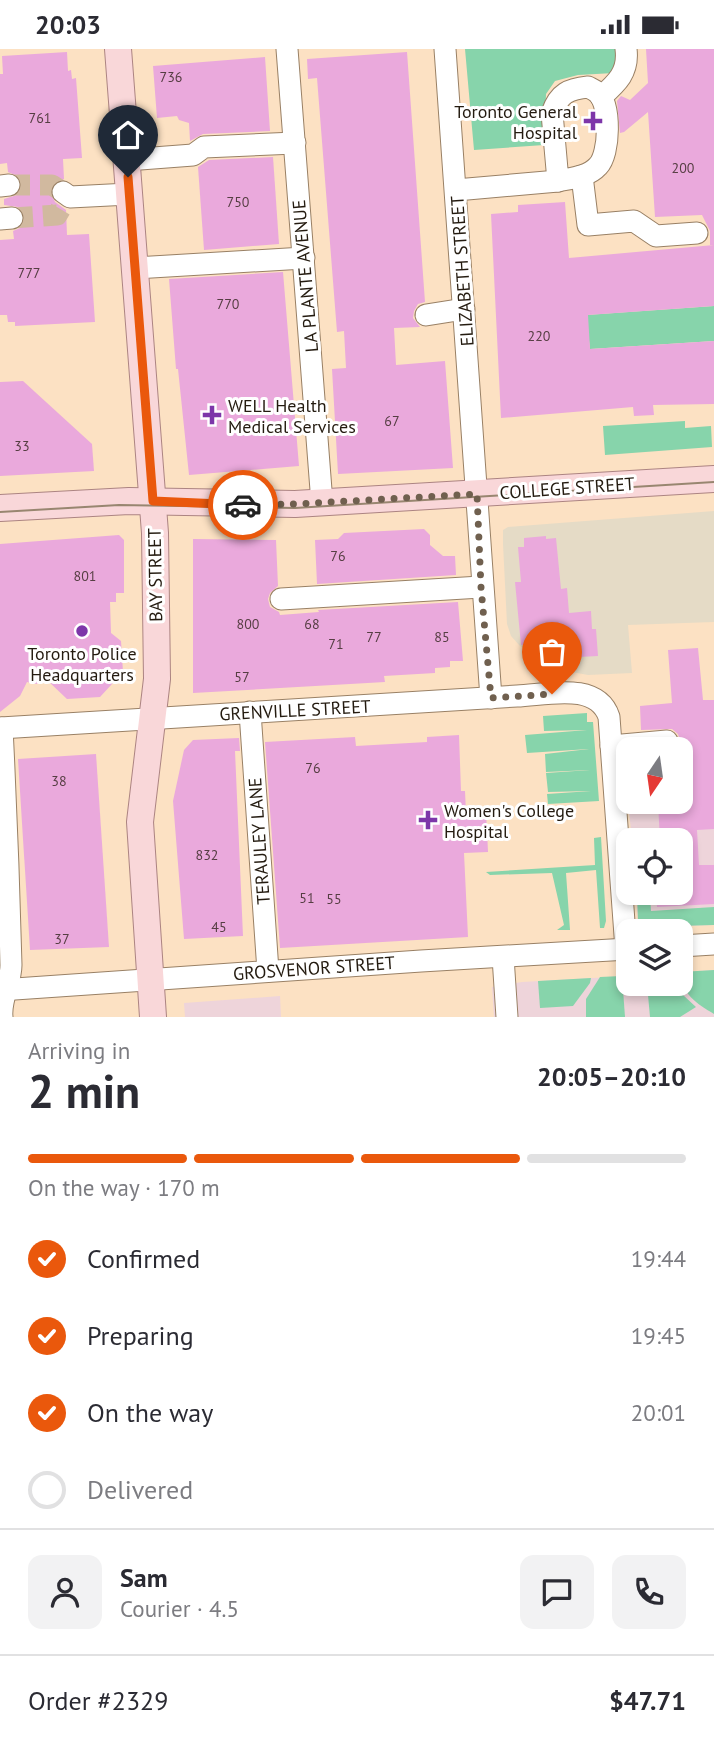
<!DOCTYPE html>
<html lang="en">
<head>
<meta charset="utf-8">
<style>
	:root { --surface:#fff; --page:#f2f2f3; --text:#2b2b33; --muted:#7c7c81; --line:#e1e1e2; --accent:#ea580c }
	body { margin:0; font-family:"PT Sans",sans-serif; background:var(--page); color:var(--text); height:100vh; display:flex; flex-direction:column; font-size:26px; white-space:nowrap }
	* { box-sizing:border-box; margin:0 }
	p { font-size:23px; color:var(--muted) }
	.icon { flex:none; width:38px; height:38px; fill:none; stroke:currentColor; stroke-width:2; stroke-linecap:round; stroke-linejoin:round }
	.map { position:relative; height:968px; overflow:hidden }
	.details { display:flex; flex-direction:column; background:var(--surface); flex:1 }
	.details>* { flex:none }
	.needle { width:46px; rotate:193deg }
	.tools { position:absolute; left:616px; top:688px; display:grid; gap:14px }
	.tools a { display:grid; place-items:center; width:77px; height:77px; border-radius:14px; background:var(--surface); box-shadow:0 4px 10px #0003; font-size:35px }
	.pin { position:absolute; display:grid; place-items:center; width:60px; height:60px; color:#fff; margin:-72px -30px; border-radius:50% 50% 50% 0; rotate:-45deg; box-shadow:0 0 7px #0007 }
	.pin .icon { rotate:45deg }
	.courier { position:absolute; display:grid; place-items:center; width:70px; height:70px; margin:-35px; border:5px solid #ea580c; border-radius:50%; background:#fff; color:#222; box-shadow:0 2px 9px #0007 }
	.overview em { font-style:normal; font-weight:700 }
	.overview div { display:flex; flex-direction:column-reverse }
	.overview { display:flex; align-items:center; justify-content:space-between; height:119px; padding:0 28px }
	h1 { font-size:46px; font-weight:700; line-height:52px }
	.bar { display:grid; grid-template-columns:repeat(4,1fr); gap:10px 7px; align-content:center; height:84px; padding:0 28px }
	.bar i { height:9px; border-radius:5px; background:var(--line) }
	.bar .current { background:var(--accent) }
	.bar p { grid-column:span 4 }
	.line { display:flex; align-items:center; gap:18px; padding:0 28px; border-top:2px solid var(--line) }
	.line div { flex:1 }
	.round { display:grid; place-items:center; flex:none; width:74px; height:74px; border-radius:14px; background:var(--page) }
	ol { padding:0 28px; list-style:none }
	li { display:flex; align-items:center; gap:21px; height:77px }
	li p { margin-inline-start:auto }
	li .icon { padding:7px; border-radius:50%; background:var(--accent); color:#fff; stroke-width:4 }
	li:last-child { color:var(--muted) }
	li i { width:38px; height:38px; border:4px solid var(--line); border-radius:50% }
	.status { display:flex; justify-content:space-between; align-items:center; height:49px; padding:0 35px; background:var(--surface); direction:ltr }
	.status svg { height:19px; fill:currentColor }
	.map>svg:first-child { display:block }
	.commercial { fill:#eed4da }
	.education { fill:#e5dbc6 }
	.green { fill:#87d4ab }
	.building { fill:#eaa9dc }
	.lines { fill:none; stroke-linecap:round; stroke-linejoin:round }
	.minor-tunnel { stroke:#d1b99f; stroke-width:21; stroke-dasharray:21 10; stroke-linecap:butt }
	.minor-casing { stroke:#998065; stroke-width:23 }
	.major-casing { stroke:#ac8482; stroke-width:28 }
	.minor { stroke:#fff; stroke-width:21 }
	.major { stroke:#f9d7d9; stroke-width:26 }
	.tram { stroke:#988670; stroke-width:2 }
	.done { stroke:#70604f; stroke-width:7; stroke-dasharray:0 12.6 }
	.route { stroke:#ea580c; stroke-width:9 }
	.poi-dot { fill:#7d36a9; stroke:#fff; stroke-width:2.5 }
	.labels { text-anchor:middle; dominant-baseline:central; stroke-width:6; stroke-linejoin:round; paint-order:stroke }
	.number-label { font-size:14px; fill:#563e43 }
	.poi-label { font-size:18px; fill:#241b10; stroke:#fff; text-anchor:start }
	.street-label { font-size:18px; fill:#241b10; stroke:#fff }
</style>
</head>
<body>
<div class="status"><b>20:03</b><svg viewBox="0 0 49 12"><path d="M0 12V9h3v3zM5 12V6h3v6zM10 12V3h3v9zM15 12V0h3v12zM26 1h20v11H26zM47 4h2v5h-2z"/></svg></div>
<div class="map">
<svg width="714" height="968" viewBox="0 0 714 968">
	<rect width="100%" height="100%" fill="#fce1c3"/>
	<g class="commercial">
		<path d="M714,744v132l-71,2 -5,-6 -2,-28h45v-53h-49l-4,-38 53,-1v-6z"/>
		<path d="M714,921v47h-220l-2,-30 30,-5 106,-6v7h53v-11z"/>
		<path d="M280,947l1,21h-96l-1,-14z"/>
	</g>
	<path class="education" d="M714,462v111l-86,3 4,48 -44,2 -27,-5 -41,-24 -9,-10 -4,-12 -4,-80v-14l5,-3z"/>
	<g class="green">
		<path d="M465,0h153l-4,24 -36,2 -23,6 -9,13 -2,51 -70,5z"/>
		<path d="M714,257v35l-124,8 -4,-34z"/>
		<path d="M685,372v7l26,-2 1,21 -107,8 -2,-29z"/>
		<path d="M587,664v9h6l6,79 -51,3 -1,-10 44,-3 -43,1 -2,-19 44,-3 -44,2 -1,-18 44,-5 -62,4 -2,-18 62,-5 -43,1 -1,-15z"/>
		<path d="M601,788l5,84 -2,7h-4l-4,-58 -30,3 4,57h-13l7,-5 -12,-52 -62,2 -4,-3 109,-7 -1,-27z"/>
		<path d="M650,845l1,17 63,-4v18l-71,2 -5,-6 -1,-26z"/>
		<path d="M714,921v44c-17,-10 -33,-20 -33,-42z"/>
		<path d="M622,927l3,41h-39v-18l14,-22z"/>
		<path d="M591,929l-1,5 -17,23 -33,2 -2,-27z"/>
		<path d="M647,935h13l1,7 7,-1v-6h9l6,11 13,12 -16,10h-30z"/>
	</g>
	<g class="building">
		<path d="M646,0h68v196h-4v-14l-8,-16 -47,2 -7,-105 -24,20 -4,1 -3,-32 4,-5 9,4 18,-17z"/>
		<path d="M67,3l1,19 3,-1 1,9 4,-1 6,80 -19,1 1,20 -11,5 -3,7 5,11 11,8 1,25 22,-1 6,88 -80,4v-4h-7l-1,-7h-7v-75l14,-1 -1,-8 7,-3 5,-10 -2,-7 -5,-4 -14,-2v-6l13,-4 5,-11 -3,-7 -11,-5 -1,-9 -7,1v-90h3l-1,-18z"/>
		<path d="M407,3l18,250 -7,2 -4,7 -1,7 7,9 -26,1 2,37 49,-4 8,107 -115,6 -6,-105 14,-1 -2,-37 -7,1 -20,-254 -9,1 -1,-20z"/>
		<path d="M265,8l5,74 -67,3 -13,7 -1,-18 -10,-3 -2,-4 -20,2 -4,-52z"/>
		<path d="M273,108l6,87 -75,6 -6,-83 11,-7z"/>
		<path d="M565,153l4,56 145,-13v61l-126,9 2,34 124,-8v63l-61,1 1,10 -20,1 -1,-9 -132,11 -10,-204 27,-2v-7z"/>
		<path d="M283,223l16,194 -110,9 -11,-106h-2l-7,-90z"/>
		<path d="M23,332l69,63 2,27 -94,5v-94z"/>
		<path d="M424,480l6,6v10l13,11h12l1,19 -139,9 -2,-44 23,-1 6,-6z"/>
		<path d="M119,486l5,5v53h-8v9h-6l1,31 10,8 2,31 -23,25 -33,2 -20,-19 -11,4 -9,-2 -7,14 -20,16v-168z"/>
		<path d="M546,487v3l10,-1 5,51 6,-1 2,25 22,-2 1,18h4l2,27 -19,1 -1,-16 -57,4 -6,-63h6l-3,-35h6v-9z"/>
		<path d="M193,490l83,1 2,46 -8,7 -2,6 2,8 9,5 1,3 39,-3 -1,-2 140,-8 5,59h-13v6l-15,1v5l-51,3 1,6 -192,11z"/>
		<path d="M698,599l5,52h11v129l-17,1 2,35h15v39l-57,3 -1,-14h25v-53h-21l-2,-37 23,-1 -1,-61 -2,-7 -6,-5 -31,1 -1,-24 32,-3 -4,-53z"/>
		<path d="M459,686l2,56h4l1,22 20,-1 1,18 1,22 -24,1 4,84 -188,11 -15,-206 90,-5 1,9 71,-4v-5z"/>
		<path d="M239,689l1,13h-5l8,185 -59,3 -11,-138 11,-51 9,-10z"/>
		<path d="M96,705l13,193 -79,3 -12,-191z"/>
	</g>
	<g class="lines">
		<g class="minor-tunnel">
			<path d="M9,136h43l11,7"/>
			<path d="M12,169l45,-3 6,-10"/>
		</g>
		<defs>
			<g id="minor">
				<path d="M287,0l35,454"/>
				<path d="M445,0l46,649"/>
				<path d="M588,38c4,2 7,3 10,6 13,12 12,61 0,73 -10,11 -26,12 -40,15l-6,-68c7,-20 17,-24 36,-26z"/>
				<path d="M601,48c16,-14 28,-25 25,-48"/>
				<path d="M127,111l66,-5 11,-8 91,-4"/>
				<path d="M582,127l6,49 46,-4 22,15 41,-3"/>
				<path d="M0,137l9,-1"/>
				<path d="M456,141l102,-9"/>
				<path d="M63,143l7,5 59,-3"/>
				<path d="M0,170l12,-1"/>
				<path d="M135,219l169,-10"/>
				<path d="M426,266l38,-6"/>
				<path d="M281,550l200,-12"/>
				<path d="M250,663l18,259"/>
				<path d="M0,679l517,-32c29,-1 80,-15 92,21l17,232"/>
				<path d="M2,679c4,79 7,158 9,237 0,18 -11,34 -9,52"/>
				<path d="M611,697l56,-5v8"/>
				<path d="M681,897l33,-2"/>
				<path d="M503,908l4,60"/>
				<path d="M0,941l421,-29 207,-12"/>
			</g>
			<g id="major">
				<path d="M118,0l37,484 2,146 -17,143 13,195"/>
				<path d="M0,459l129,-7 166,3 419,-25"/>
			</g>
		</defs>
		<use href="#minor" class="minor-casing"/>
		<use href="#major" class="major-casing"/>
		<use href="#minor" class="minor"/>
		<use href="#major" class="major"/>
		<path class="tram" d="M0,463l119,-7 176,3 419,-26"/>
	</g>
	<g class="lines">
		<path class="done" d="M243,456l52,-1 182,-10 4,93 10,111 61,-4"/>
		<path class="route" d="M128,128l25,324 90,4"/>
	</g>
	<g class="poi-dot">
		<path d="M589.5 61.5h7v7h7v7h-7v7h-7v-7h-7v-7h7z"/>
		<path d="M208.5 355.5h7v7h7v7h-7v7h-7v-7h-7v-7h7z"/>
		<circle cx="82" cy="582" r="7"/>
		<path d="M424.5 760.5h7v7h7v7h-7v7h-7v-7h-7v-7h7z"/>
	</g>
	<g class="labels">
		<g class="number-label">
			<text x="171" y="28">736</text>
			<text x="40" y="69">761</text>
			<text x="683" y="119">200</text>
			<text x="238" y="153">750</text>
			<text x="29" y="224">777</text>
			<text x="228" y="255">770</text>
			<text x="539" y="287">220</text>
			<text x="392" y="372">67</text>
			<text x="22" y="397">33</text>
			<text x="338" y="507">76</text>
			<text x="85" y="527">801</text>
			<text x="248" y="575">800</text>
			<text x="312" y="575">68</text>
			<text x="374" y="588">77</text>
			<text x="442" y="588">85</text>
			<text x="336" y="595">71</text>
			<text x="242" y="628">57</text>
			<text x="313" y="719">76</text>
			<text x="59" y="732">38</text>
			<text x="207" y="806">832</text>
			<text x="307" y="849">51</text>
			<text x="334" y="850">55</text>
			<text x="219" y="878">45</text>
			<text x="62" y="890">37</text>
		</g>
		<g class="poi-label">
			<text x="577" y="62" text-anchor="end">Toronto General<tspan x="577" dy="21">Hospital</tspan></text>
			<text x="228" y="356">WELL Health<tspan x="228" dy="21">Medical Services</tspan></text>
			<text x="82" y="604" text-anchor="middle">Toronto Police<tspan x="82" dy="21">Headquarters</tspan></text>
			<text x="444" y="761">Women's College<tspan x="444" dy="21">Hospital</tspan></text>
		</g>
		<g class="street-label">
			<text transform="translate(462 222) rotate(-94)">ELIZABETH STREET</text>
			<text transform="translate(305 227) rotate(-95)">LA PLANTE AVENUE</text>
			<text transform="translate(567 439) rotate(-4)">COLLEGE STREET</text>
			<text transform="translate(155 526) rotate(-91)">BAY STREET</text>
			<text transform="translate(295 661) rotate(-3)">GRENVILLE STREET</text>
			<text transform="translate(259 792) rotate(-94)">TERAULEY LANE</text>
			<text transform="translate(314 919) rotate(-4)">GROSVENOR STREET</text>
		</g>
	</g>
</svg>
<div class="tools">
<a><svg class="needle" viewBox="-14 -14 28 28"><path d="M0-13l5 13h-10z" fill="#e53935"/><path d="M0 13l5-13h-10z" fill="#7c7c81"/></svg></a>
<a><svg class="icon" aria-label="locate" viewBox="0 0 24 24"><circle cx="12" cy="12" r="6"/><path d="M12 2v4M12 18v4M2 12h4M18 12h4"/></svg></a>
<a><svg class="icon" aria-label="layers" viewBox="0 0 24 24"><path d="M12 4l9 5-9 5-9-5zM3 14l9 5 9-5"/></svg></a>
</div>
<div class="pin" style="left:552px;top:645px;background:#ea580c"><svg class="icon" aria-label="bag" viewBox="0 0 24 24"><path d="M5 8h14l-1 12H6zM9 8a3 3 0 0 1 6 0"/></svg></div>
<div class="pin" style="left:128px;top:128px;background:#1f2937"><svg class="icon" aria-label="home" viewBox="0 0 24 24"><path d="M3 11l9-7 9 7M6 9v11h12V9"/></svg></div>
<div class="courier" style="left:243px;top:456px"><svg class="icon" aria-label="car" viewBox="0 0 24 24"><path d="M5 17H2v-5l4-1 3-4h7l3 4 3 1v5h-3M9 17h6M6 11h13"/><circle cx="7" cy="17" r="2"/><circle cx="17" cy="17" r="2"/></svg></div>
</div>
<section class="details">
<div class="overview"><div><h1>2 min</h1><p>Arriving in</p></div><em>20:05–20:10</em></div>
<div class="bar"><i class="current"></i><i class="current"></i><i class="current"></i><i></i><p>On the way · 170 m</p></div>
<ol>
<li><svg class="icon" aria-label="check" viewBox="0 0 24 24"><path d="M5 12l5 5 9-10"/></svg>Confirmed<p>19:44</p></li>
<li><svg class="icon" aria-label="check" viewBox="0 0 24 24"><path d="M5 12l5 5 9-10"/></svg>Preparing<p>19:45</p></li>
<li><svg class="icon" aria-label="check" viewBox="0 0 24 24"><path d="M5 12l5 5 9-10"/></svg>On the way<p>20:01</p></li>
<li><i></i>Delivered</li>
</ol>
<div class="line" style="height:126px"><a class="round"><svg class="icon" aria-label="person" viewBox="0 0 24 24"><circle cx="12" cy="8" r="4"/><path d="M4 21q1-7 8-7t8 7"/></svg></a><div><b>Sam</b><p>Courier · 4.5</p></div><a class="round"><svg class="icon" aria-label="chat" viewBox="0 0 24 24"><path d="M4 5h16v11H9l-5 4z"/></svg></a><a class="round"><svg class="icon" aria-label="phone" viewBox="0 0 24 24"><path d="M5 4h4l2 5-3 2q2 4 5 5l2-3 5 2v4C11 20 4 13 5 4z"/></svg></a></div>
<div class="line" style="height:91px"><div>Order #2329</div><b>$47.71</b></div>
</section>
</body>
</html>
